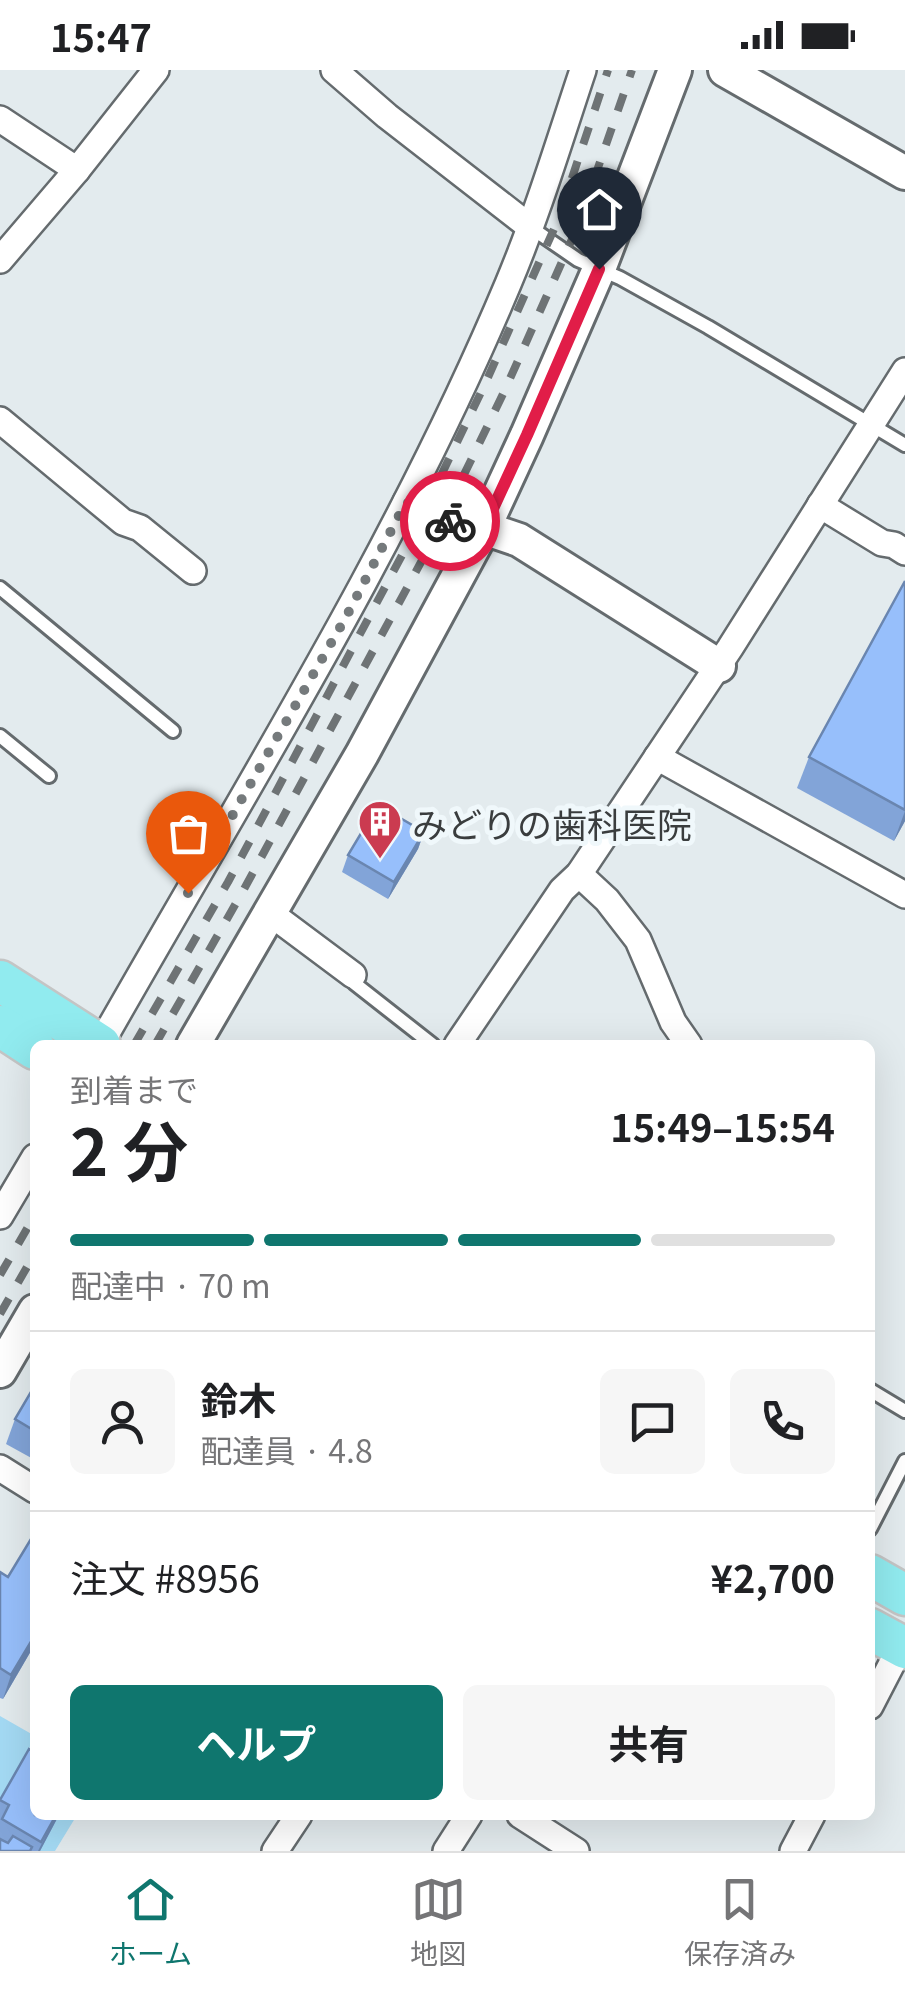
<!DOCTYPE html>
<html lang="ja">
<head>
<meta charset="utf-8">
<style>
	:root { --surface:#fff; --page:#f6f6f6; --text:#202124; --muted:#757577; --line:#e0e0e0; --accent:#0f766e }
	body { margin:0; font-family:Georgia,"Noto Sans JP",serif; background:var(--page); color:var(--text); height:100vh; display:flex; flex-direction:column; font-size:38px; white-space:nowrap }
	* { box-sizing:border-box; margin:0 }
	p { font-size:32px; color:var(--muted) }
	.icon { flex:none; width:55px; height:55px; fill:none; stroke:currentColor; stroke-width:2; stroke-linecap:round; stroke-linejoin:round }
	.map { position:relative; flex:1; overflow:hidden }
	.sheet { position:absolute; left:30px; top:970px; width:845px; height:780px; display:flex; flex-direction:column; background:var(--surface); border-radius:15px; box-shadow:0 10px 40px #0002 }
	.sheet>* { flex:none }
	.pin { position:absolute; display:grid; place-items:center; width:85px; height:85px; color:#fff; margin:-102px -42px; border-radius:50% 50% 50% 0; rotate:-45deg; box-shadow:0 0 10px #0007 }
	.pin .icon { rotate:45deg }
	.courier { position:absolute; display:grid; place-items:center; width:100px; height:100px; margin:-50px; border:8px solid #e11d48; border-radius:50%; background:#fff; color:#222; box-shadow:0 2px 12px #0007 }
	.head em { font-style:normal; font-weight:700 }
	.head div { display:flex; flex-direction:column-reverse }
	.head { display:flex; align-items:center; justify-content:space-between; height:170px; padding:0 40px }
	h1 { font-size:65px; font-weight:700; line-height:75px }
	.bar { display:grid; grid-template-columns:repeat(4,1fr); gap:15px 10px; align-content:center; height:120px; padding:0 40px }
	.bar i { height:12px; border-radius:8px; background:var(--line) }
	.bar .on { background:var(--accent) }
	.bar p { grid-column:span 4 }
	.line { display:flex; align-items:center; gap:25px; padding:0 40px; border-top:2px solid var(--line) }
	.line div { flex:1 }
	.round { display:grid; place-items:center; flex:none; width:105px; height:105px; border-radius:15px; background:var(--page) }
	.action { display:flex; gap:20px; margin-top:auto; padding:20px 40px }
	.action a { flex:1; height:115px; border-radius:15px; background:var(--accent); color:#fff; font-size:40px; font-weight:700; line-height:115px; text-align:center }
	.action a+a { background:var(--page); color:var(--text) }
	.status { display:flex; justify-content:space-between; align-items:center; height:70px; padding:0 50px; background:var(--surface); direction:ltr }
	.status svg { height:28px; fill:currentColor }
	.menu { display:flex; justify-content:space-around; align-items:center; height:140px; border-top:2px solid var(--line); background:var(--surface); font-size:28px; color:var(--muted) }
	.menu a { display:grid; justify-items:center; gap:5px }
	.menu .on { color:var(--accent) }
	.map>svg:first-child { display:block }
	.green { fill:#a4daf4 }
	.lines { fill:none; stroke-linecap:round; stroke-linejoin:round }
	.service-casing { stroke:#656b6e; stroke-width:18 }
	.minor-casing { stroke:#656b6e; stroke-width:30 }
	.tertiary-casing { stroke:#656b6e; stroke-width:38 }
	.primary-casing { stroke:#c4c5c5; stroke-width:45 }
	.service { stroke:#fff; stroke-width:12 }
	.minor { stroke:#fff; stroke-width:25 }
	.tertiary { stroke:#fff; stroke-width:32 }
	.primary { stroke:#91ebef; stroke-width:40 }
	.rail { stroke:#6e7375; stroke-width:8; stroke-dasharray:18 18; stroke-linecap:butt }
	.wall { fill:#82a4d8 }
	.shaded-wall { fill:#6a86b0 }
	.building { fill:#97bffb; stroke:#6a86b0; stroke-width:2.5 }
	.done { stroke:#757a7c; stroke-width:10; stroke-dasharray:0 18 }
	.route { stroke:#e11d48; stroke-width:12 }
	.labels { text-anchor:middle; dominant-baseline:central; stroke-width:10; stroke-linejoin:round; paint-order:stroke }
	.poi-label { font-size:35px; fill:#3a3d3e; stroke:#f0f8fb; text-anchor:start }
</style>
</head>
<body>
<div class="status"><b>15:47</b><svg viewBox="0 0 49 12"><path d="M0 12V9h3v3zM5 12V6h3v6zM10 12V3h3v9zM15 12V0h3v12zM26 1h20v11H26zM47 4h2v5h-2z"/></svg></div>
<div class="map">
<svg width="905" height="1781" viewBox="0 0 905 1781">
	<rect width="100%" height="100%" fill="#e3ebee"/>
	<path class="green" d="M0,1646l35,20 -10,21 10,58h42l-22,36h-55z"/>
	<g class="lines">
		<defs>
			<g id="service">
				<path d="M530,157l48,33 42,18 88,49 197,118"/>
				<path d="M0,518l173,143"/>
				<path d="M0,666l49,40"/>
				<path d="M353,906l1,7 79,62"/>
				<path d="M870,1320l35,21"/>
				<path d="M870,1459l35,-68"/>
			</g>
			<g id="minor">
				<path d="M334,0l53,46 143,111"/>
				<path d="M0,49l77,51"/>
				<path d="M0,190l77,-90 79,-100"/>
				<path d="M0,350l123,102 17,6 53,43"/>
				<path d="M406,432l54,24 24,2"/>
				<path d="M820,435l62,38 12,2 11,7"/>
				<path d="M657,687l248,138"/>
				<path d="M579,804l28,26 31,40 35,82 16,23"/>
				<path d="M270,843l83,62"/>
				<path d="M100,975c142,-251 296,-494 408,-761 29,-69 51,-142 75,-214"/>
				<path d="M457,975l105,-155 17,-16 151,-226 175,-277"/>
				<path d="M0,1146l35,-59"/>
				<path d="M0,1398l35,22"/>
				<path d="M870,1636l31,-60"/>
				<path d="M520,1745l56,36"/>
				<path d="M275,1781l24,-36"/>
				<path d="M446,1781l23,-36"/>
				<path d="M793,1781l19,-36"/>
			</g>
			<g id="tertiary">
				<path d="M725,0l180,103"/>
				<path d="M484,458l35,12 200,126"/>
				<path d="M193,975l169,-291 122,-226 43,-93 72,-166 76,-199"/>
				<path d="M0,1301l35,-60"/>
			</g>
			<g id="primary">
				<path d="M0,911l100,64"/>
				<path d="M0,956l35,23"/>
				<path d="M870,1505l35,20"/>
				<path d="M870,1559l35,19"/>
			</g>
		</defs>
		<use href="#service" class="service-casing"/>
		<use href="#minor" class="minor-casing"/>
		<use href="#tertiary" class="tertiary-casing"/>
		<use href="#primary" class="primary-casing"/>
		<use href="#service" class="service"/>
		<use href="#minor" class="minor"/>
		<use href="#tertiary" class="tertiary"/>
		<use href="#primary" class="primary"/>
		<g class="rail">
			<path d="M134,975l94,-163 181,-340 76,-158 73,-164 50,-150"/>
			<path d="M155,975l88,-154 184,-340 77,-159 73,-164 55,-158"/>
			<path d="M0,1205l35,-60"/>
			<path d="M0,1244l35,-61"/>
		</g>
	</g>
	<g class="wall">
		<path d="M905,511v240l-11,20 -97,-53 12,-31z"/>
		<path d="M424,762l-6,17 -30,50 -46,-27 6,-17z"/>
		<path d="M35,1315v75l-29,-16 9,-25z"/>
		<path d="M0,1502l35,72 -32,55 -3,-1z"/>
		<path d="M35,1677v68h24l-19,36h-40v-51z"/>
	</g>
	<g class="shaded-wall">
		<path d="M905,741v10l-11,20z"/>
		<path d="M424,762l-6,17 -30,50 6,-17z"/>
		<path d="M35,1565v9l-32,55 8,-24z"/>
		<path d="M56,1745h3l-19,36h-2z"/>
	</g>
	<g class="building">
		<path d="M905,511v229l-96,-53z"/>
		<path d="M378,735l46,27 -30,50 -46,-27z"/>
		<path d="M35,1315v46l-20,-12z"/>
		<path d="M34,1464l1,1v100l-24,40 -11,-7v-96l8,5z"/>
		<path d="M29,1679l6,4v62h21l-15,27 -39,-23 7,-14 -9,-5z"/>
		<path d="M13,1766l19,11 -2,4h-30v-12l8,4z"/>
	</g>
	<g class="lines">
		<path class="done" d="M188,823l158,-276 60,-115 44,19"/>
		<path class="route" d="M450,451l10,5 24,2 43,-93 72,-166"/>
	</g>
	<defs>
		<symbol id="building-pin" viewBox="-11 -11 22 30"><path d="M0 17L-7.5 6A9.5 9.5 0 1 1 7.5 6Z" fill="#cb3b50" stroke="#f0f8fb"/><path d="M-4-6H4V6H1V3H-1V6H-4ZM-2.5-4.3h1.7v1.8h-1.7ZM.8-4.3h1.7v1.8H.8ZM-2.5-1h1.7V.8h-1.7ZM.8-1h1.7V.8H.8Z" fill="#fff"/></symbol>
	</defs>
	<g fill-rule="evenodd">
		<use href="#building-pin" x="355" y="727" width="50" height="68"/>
	</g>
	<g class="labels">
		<g class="poi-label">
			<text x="412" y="752">みどりの歯科医院</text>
		</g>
	</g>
</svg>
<div class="pin" style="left:188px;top:823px;background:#ea580c"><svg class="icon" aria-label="bag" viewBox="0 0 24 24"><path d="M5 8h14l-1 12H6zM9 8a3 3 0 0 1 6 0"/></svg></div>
<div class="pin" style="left:599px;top:199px;background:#1f2937"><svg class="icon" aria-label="home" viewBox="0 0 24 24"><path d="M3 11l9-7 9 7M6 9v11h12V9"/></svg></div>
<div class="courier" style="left:450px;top:451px"><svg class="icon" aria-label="bike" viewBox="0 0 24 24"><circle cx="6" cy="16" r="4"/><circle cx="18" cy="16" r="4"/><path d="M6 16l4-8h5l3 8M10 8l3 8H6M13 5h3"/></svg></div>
<section class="sheet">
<div class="head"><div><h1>2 分</h1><p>到着まで</p></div><em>15:49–15:54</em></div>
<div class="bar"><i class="on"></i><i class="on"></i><i class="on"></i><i></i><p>配達中 · 70 m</p></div>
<div class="line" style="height:180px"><a class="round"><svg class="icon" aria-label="person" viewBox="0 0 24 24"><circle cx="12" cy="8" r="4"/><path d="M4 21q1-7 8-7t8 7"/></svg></a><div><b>鈴木</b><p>配達員 · 4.8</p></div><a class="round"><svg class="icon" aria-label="chat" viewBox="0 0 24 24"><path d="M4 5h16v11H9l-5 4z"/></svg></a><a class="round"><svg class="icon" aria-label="phone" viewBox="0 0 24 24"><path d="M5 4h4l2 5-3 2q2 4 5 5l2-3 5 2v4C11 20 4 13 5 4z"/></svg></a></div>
<div class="line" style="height:130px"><div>注文 #8956</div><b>¥2,700</b></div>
<div class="action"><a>ヘルプ</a><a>共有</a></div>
</section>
</div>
<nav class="menu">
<a class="on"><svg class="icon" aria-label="home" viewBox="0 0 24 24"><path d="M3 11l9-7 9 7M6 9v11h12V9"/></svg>ホーム</a>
<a><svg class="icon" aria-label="map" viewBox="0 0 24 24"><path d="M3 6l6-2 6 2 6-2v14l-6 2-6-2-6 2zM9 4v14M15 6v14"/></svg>地図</a>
<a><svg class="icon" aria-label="saved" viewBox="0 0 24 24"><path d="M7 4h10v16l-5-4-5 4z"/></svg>保存済み</a>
</nav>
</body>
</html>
